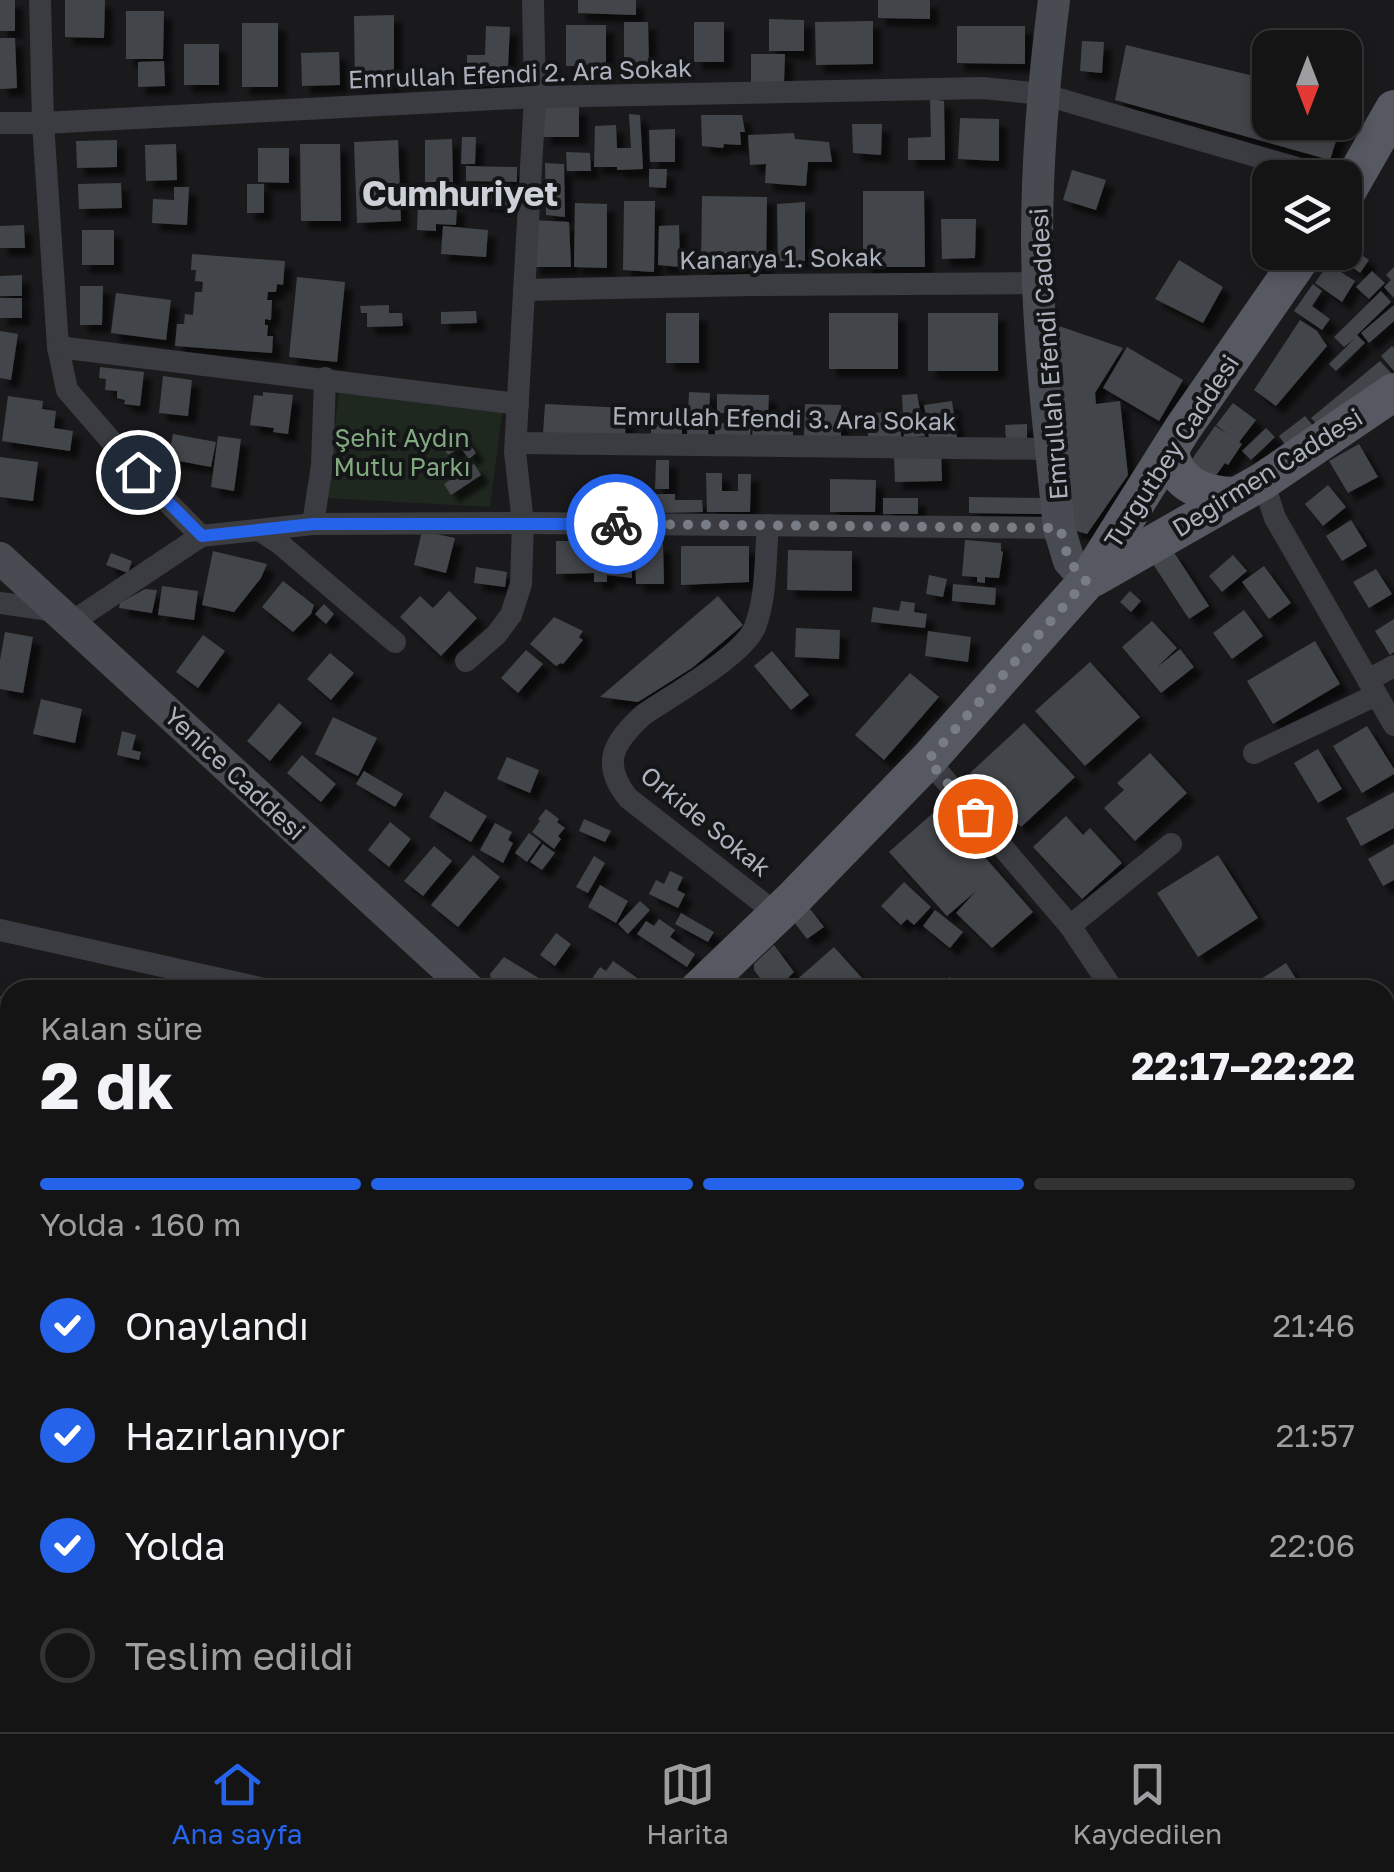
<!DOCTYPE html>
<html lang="tr">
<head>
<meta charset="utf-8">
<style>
	:root { --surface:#141415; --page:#212122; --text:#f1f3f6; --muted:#9d9ea0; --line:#333334; --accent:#2563eb }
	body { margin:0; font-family:"Golos Text",sans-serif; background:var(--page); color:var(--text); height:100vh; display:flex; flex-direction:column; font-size:38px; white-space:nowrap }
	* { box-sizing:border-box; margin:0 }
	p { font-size:32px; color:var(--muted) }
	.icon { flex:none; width:55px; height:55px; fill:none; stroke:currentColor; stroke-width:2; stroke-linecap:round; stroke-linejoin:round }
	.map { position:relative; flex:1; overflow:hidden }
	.side { position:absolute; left:0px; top:980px; width:1395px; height:752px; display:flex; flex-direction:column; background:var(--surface); border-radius:30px 30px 0 0; box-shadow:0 5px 15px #0003,0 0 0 2px var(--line) }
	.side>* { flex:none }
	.needle { width:65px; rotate:180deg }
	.tools { position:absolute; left:1252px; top:30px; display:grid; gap:20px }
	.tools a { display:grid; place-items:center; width:110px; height:110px; border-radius:20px; background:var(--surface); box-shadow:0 5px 15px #0003,0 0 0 2px var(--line); font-size:50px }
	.pin { position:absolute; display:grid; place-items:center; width:85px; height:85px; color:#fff; margin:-42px; border:5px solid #fff; border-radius:50%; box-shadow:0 2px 10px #0007 }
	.courier { position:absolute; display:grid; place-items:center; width:100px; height:100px; margin:-50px; border:8px solid #2563eb; border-radius:50%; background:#fff; color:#222; box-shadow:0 2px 12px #0007 }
	.summary em { font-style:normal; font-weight:700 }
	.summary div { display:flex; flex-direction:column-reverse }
	.summary { display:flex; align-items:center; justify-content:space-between; height:170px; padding:0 40px }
	h1 { font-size:65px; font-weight:700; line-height:75px }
	.bar { display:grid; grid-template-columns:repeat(4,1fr); gap:15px 10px; align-content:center; height:120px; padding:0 40px }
	.bar i { height:12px; border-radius:8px; background:var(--line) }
	.bar .current { background:var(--accent) }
	.bar p { grid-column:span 4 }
	ol { padding:0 40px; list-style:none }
	li { display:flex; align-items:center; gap:30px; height:110px }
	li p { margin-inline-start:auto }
	li .icon { padding:10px; border-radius:50%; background:var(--accent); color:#fff; stroke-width:4 }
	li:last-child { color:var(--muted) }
	li i { width:55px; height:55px; border:5px solid var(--line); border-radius:50% }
	.menu { display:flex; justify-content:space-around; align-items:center; height:140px; border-top:2px solid var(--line); background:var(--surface); font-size:28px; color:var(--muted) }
	.menu a { display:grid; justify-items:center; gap:5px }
	.menu .current { color:var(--accent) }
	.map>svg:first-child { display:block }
	.green { fill:#1f281f }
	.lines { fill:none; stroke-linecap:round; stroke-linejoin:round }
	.stream { stroke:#2e3b42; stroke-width:6 }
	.building { fill:#434549; filter:url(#shadow) }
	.street { stroke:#3a3c42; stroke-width:22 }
	.secondary { stroke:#484b52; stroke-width:32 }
	.primary { stroke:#565961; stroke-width:38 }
	.done { stroke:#787d85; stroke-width:10; stroke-dasharray:0 18 }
	.route { stroke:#2563eb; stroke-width:12 }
	.labels { text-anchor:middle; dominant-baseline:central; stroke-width:8; stroke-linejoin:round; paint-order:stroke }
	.street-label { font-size:25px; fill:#abb2bd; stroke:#141517 }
	.park-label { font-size:25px; fill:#81a980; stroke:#141517 }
	.district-label { font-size:35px; font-weight:bold; fill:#ccd1d8; stroke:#141517 }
</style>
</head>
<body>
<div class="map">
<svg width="1394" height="1732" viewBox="0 0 1394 1732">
	<defs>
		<filter id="shadow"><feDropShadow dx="8" dy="8" stdDeviation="2.5" flood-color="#0009"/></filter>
	</defs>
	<rect width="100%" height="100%" fill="#1a1a1c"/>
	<path class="green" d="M339,392l163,20 -12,95 -164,-9z"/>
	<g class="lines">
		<g class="stream">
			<path d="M1385,1240l9,-9"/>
			<path d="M814,1732l1,-10"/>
		</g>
	</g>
	<g class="building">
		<rect x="0" y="0" width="15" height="31"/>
		<path d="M65,0h40l-1,38 -39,-1z"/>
		<path d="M578,0h58v15l-58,-2z"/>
		<path d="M878,0h52v19l-52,-1z"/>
		<path d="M126,11h38l-1,48h-37z"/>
		<path d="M394,15v69h-39l-1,-68z"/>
		<path d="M769,19l35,1v31h-35z"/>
		<path d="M873,21v43l-57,1 -1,-43z"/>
		<path d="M624,22h24l1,43h-25z"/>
		<rect x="694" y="22" width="30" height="40"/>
		<rect x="242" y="23" width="36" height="64"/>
		<rect x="566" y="25" width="40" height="41"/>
		<path d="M486,26l24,1 -3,59h-40v-31h18z"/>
		<path d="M957,26h68v38l-68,-1z"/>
		<path d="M0,38h15l2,50 -17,1z"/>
		<path d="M1082,41l22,1 -2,31 -22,-2z"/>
		<rect x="184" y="44" width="35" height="41"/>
		<path d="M1126,45l144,35v42h72l-12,38 -215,-60z"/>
		<path d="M339,52l1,33 -38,1 -1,-33z"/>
		<path d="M751,54h34l-1,28h-33z"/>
		<path d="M164,61l1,25 -27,1v-25z"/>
		<path d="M930,99l14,2 1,59h-37v-22l23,-1z"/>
		<path d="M543,106l36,1v30h-36z"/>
		<path d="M629,114l11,1 3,54 -26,1v-3h-23l1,-41 21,-1 1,23h14z"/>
		<path d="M701,115h41l3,17h-5l1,13 -17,-1 -1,4 -21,-2z"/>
		<path d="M960,118l39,1v42l-41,-2z"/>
		<path d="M852,124h30l-1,31 -28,-2z"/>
		<path d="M675,129v33h-25l-1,-32z"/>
		<path d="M794,133l1,6 34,3 3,20h-24l-2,24 -41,-3 1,-19 -16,1 -2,-30z"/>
		<path d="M462,137h14l-1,27h-14z"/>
		<path d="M452,139l1,43h-28v-42z"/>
		<path d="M117,140v27l-40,1 -1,-27z"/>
		<path d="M398,140l3,81 -44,2 -3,-81z"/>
		<path d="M176,144l1,36 -31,1 -1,-36z"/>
		<path d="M300,144h40l1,77h-40z"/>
		<path d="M258,148h31v35l-31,-1z"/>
		<path d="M566,152l24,1 1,18h-24z"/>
		<path d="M545,163l19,1 1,53 -19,-2z"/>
		<path d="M466,166l51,1v15l-51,-1z"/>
		<path d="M649,169h18l-1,19 -17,-1z"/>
		<path d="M1072,170l34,10 -10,30 -33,-10z"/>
		<path d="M121,183l1,25 -43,1 -1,-25z"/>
		<rect x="247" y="184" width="17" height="29"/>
		<path d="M174,187h15l-2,38 -35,-2 1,-24 21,1z"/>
		<path d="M461,188l54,6 -2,13 -53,-7z"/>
		<path d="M863,191h61l1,76h-62z"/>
		<path d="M702,196l65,1 -1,71 -65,1z"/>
		<path d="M624,201h31l-1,71 -31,-2z"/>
		<path d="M805,202v59h-27l-1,-57z"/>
		<path d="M575,203l32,1v64l-33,-1z"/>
		<path d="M418,204l39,2 -1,19 -20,-1v7l-19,-1z"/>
		<path d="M941,219h35l-1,39 -33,1z"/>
		<path d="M533,220l36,2 2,45h-39z"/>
		<path d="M24,225l1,23h-25v-22z"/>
		<path d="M679,225l1,42 -22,-2 1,-39z"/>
		<path d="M443,226l45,4 -2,27 -45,-3z"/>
		<rect x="82" y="230" width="32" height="35"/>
		<path d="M1345,243l24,17 -9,13 -28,-21h13z"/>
		<path d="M192,254l93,7 -2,24 -6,-1 -1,8h-8l-1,8h5l-1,20 -6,-1v6h3l-1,11h6l-1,17 -97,-7 2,-22h7l1,-10 8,1 2,-23h7l1,-10 -8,-1 1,-11h-5z"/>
		<path d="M1179,260l44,27 -20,36 -48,-24z"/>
		<path d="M1328,264l27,17 -13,21 -27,-19z"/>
		<path d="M1394,267v31l-10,-11 7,-7 -5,-5z"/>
		<path d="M1372,271l13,12 -16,16 -13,-12z"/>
		<path d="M22,275v21h-22v-20z"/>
		<path d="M297,277l48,5 -8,80 -48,-5z"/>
		<path d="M1313,284l9,7 -10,15 18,13 -8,11 -28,-19z"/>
		<path d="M80,286h23l-1,39h-22z"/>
		<path d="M1381,291l10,11 -34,33 8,8 -29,28 -7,-7 26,-26 -11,9 -10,-10z"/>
		<path d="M116,293l55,7 -5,40 -55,-7z"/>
		<rect x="0" y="298" width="22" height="20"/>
		<path d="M389,305v8h13l1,13 -36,1v-14h-6l-1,-7z"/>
		<path d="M1394,305v16l-25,22 -8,-10z"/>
		<path d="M476,311l1,12 -36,1v-12z"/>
		<rect x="666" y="313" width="33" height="50"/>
		<rect x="829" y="313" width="69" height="56"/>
		<rect x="928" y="313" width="70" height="58"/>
		<path d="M1300,320l17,11 10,15 -51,60 -22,-16z"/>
		<path d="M1056,325l67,23 -28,45 1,11 24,-3 8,74 -41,59 -14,-4z"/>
		<path d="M0,331l18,3 -7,46 -11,-2z"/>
		<path d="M1392,346l2,2v23l-13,-15z"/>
		<path d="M1127,347l56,33 -24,41 -56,-33z"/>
		<path d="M1380,361l12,13 -69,57 -12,-13z"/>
		<path d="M100,367l44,5 -4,34 -16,-2 1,-4 -8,-2v-7l-12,-1 1,-11 -7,-1z"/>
		<path d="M163,376l29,4 -4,36 -29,-3z"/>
		<path d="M263,392l30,3 -5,39 -15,-2 1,-4 -24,-3 4,-30 9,1z"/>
		<path d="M689,392l21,1 -2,43 -21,-1z"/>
		<path d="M717,394l52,1 -1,19 -51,-1z"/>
		<path d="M917,394l8,42 -21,2 -2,-43z"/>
		<path d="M8,396l35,5 -1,8 14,2 -2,17 19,3 -3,20 -68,-10z"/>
		<path d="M952,401l5,36h-28l-5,-32z"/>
		<path d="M1233,403l23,17 -17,22 3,2 -14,21 -3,-2 -11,15 -24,-16 25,-36 13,8 -12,-9z"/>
		<path d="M545,404l81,4 -1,30 -82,-4z"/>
		<path d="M805,404l36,1v33h-37z"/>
		<path d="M651,410l31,1v25h-31z"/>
		<path d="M901,412v26h-33v-25z"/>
		<path d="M1305,416l13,16 -27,21 -12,-17z"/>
		<path d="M715,423l36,1 -1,13 -35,-1z"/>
		<path d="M1027,424v14l-21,1 -1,-14z"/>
		<path d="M753,426l40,1v12l-41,-1z"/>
		<path d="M1266,428l9,9 -24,23 -9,-9z"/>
		<path d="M462,433l14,20 -7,6 -9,-12 -12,8 -6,-9z"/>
		<path d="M173,434l43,8 -5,25 -43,-8z"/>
		<path d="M218,436l23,3 -7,52 -23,-4z"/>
		<path d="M1359,444l19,33 -30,16 -19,-32z"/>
		<path d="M941,452l1,29 -47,1 -1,-28z"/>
		<path d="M0,457l38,5 -5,39 -33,-4z"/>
		<path d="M656,460h13v29h-14z"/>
		<path d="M474,464l7,11 -30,20 -7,-11z"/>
		<path d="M706,473h16v18h16v-17h13l-1,38h-43z"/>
		<path d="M605,476h15l1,24 -16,1z"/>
		<path d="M830,479l46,1 -1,32h-45z"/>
		<path d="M1328,485l18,22 -23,19 -18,-22z"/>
		<path d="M656,494h19v6h27l1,12 -47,1z"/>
		<path d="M969,497l74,1 -1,16 -73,-1z"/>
		<rect x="883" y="498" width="35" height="16"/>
		<path d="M653,499v15h-32v-14z"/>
		<path d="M1351,520l16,26 -25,15 -16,-25z"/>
		<path d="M422,531l33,7 -9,35 -32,-8z"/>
		<path d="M965,540l36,3v8l2,1 -4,26 -14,-1v6l-8,-1v-5l-15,-1z"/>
		<path d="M556,541h75l1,37 -25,-3v7h-13v-9l-38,1z"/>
		<path d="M635,544h28l1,40h-28z"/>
		<path d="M681,546h68v36l-68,3z"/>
		<path d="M788,550l64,1v40l-65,-1z"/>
		<path d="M213,551l54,13 -6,14 -27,34 -32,-7z"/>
		<path d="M1173,551l36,55 -20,13 -36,-55z"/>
		<path d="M111,553l21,8 -4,12 -22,-8z"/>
		<path d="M1233,555l14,16 -25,21 -13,-16z"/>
		<path d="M1264,566l27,37 -22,16 -27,-37z"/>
		<path d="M476,567l31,5 -2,15 -31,-4z"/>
		<path d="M1376,569l16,25 -23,14 -16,-26z"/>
		<path d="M929,575l18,4 -4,18 -17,-3z"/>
		<path d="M283,581l31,24 -3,9 -18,18 -31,-25z"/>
		<path d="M953,584l43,4 -1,17 -43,-4z"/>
		<path d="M162,586l36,5 -4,29 -36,-5z"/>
		<path d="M145,589l12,1 -5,23 -33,-5 1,-5z"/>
		<path d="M449,591l28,27 -36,38 -41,-39 20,-21 13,12z"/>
		<path d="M1130,591l11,10 -10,11 -11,-10z"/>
		<path d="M718,596l25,29 -51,43 -54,34 -38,-5z"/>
		<path d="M901,601l14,2 -1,9 13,2 -2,14 -54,-6 2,-15 26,4z"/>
		<path d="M324,604l10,10 -8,10 -11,-10z"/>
		<path d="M1244,610l19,26 -31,23 -19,-26z"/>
		<path d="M554,617l29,14 -4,6 4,3 -20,24 -2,-1 -5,3 -26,-22z"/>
		<path d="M1394,619v33l-4,3 -15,-24z"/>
		<path d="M1152,621l25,27 -21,20 24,-19 14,18 -33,26 -39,-46z"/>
		<path d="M796,628l44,2 -1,29 -44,-2z"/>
		<path d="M928,631l43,6 -3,25 -43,-6z"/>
		<path d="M5,632l28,5 -10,56 -23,-4v-29z"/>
		<path d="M203,635l22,16 -27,37 -22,-16z"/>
		<path d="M1315,641l25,43 -67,40 -26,-43z"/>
		<path d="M526,650l17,14 -25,29 -17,-15z"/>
		<path d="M772,651l37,44 -18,15 -37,-44z"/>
		<path d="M330,653l24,20 -23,27 -24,-21z"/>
		<path d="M1090,662l50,55 -55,49 -50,-55z"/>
		<path d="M910,673l29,24 -55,63 -29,-25z"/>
		<path d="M41,699l41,10 -7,34 -42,-9z"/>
		<path d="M279,703l23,20 -32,38 -23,-20z"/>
		<path d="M333,717l44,21 -19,38 -43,-22z"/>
		<path d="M1024,723l51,54 -54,50 -51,-54z"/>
		<path d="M1367,726l27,43v5l-32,19 -29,-47z"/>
		<path d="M122,731l14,4 -4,15 9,2 -2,8 -22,-5z"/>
		<path d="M1318,749l24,40 -24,14 -24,-40z"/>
		<path d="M1150,753l37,40 -52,48 -31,-33 20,-18 -7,-7z"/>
		<path d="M302,755l34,29 -15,18 -34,-29z"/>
		<path d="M507,757l32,13 -9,23 -33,-14z"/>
		<path d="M364,771l39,23 -8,13 -39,-23z"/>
		<path d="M445,791l42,25 -16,26 -42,-25z"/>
		<path d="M1394,792v36l-33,18 -15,-28z"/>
		<path d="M546,809l13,10 -2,3 8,6 -7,8 3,3 -7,10 -22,-17 8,-11 -2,-2z"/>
		<path d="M933,813l28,31 7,-6 65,74 -41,36 -36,-35 20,-22 -29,25 -58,-64z"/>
		<path d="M1066,816l17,19 7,-7 32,35 -40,36 -49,-52z"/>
		<path d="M584,819l27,12 -6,11 -26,-11z"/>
		<path d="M390,822l21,17 -22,28 -21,-17z"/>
		<path d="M495,823l17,9 -4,8 5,3 -10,20 -23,-13z"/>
		<path d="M529,833l12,9 -14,20 -12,-9z"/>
		<path d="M543,844l12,9 -13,17 -12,-8z"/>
		<path d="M1394,844v36l-11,6 -15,-27z"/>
		<path d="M434,846l18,15 -29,35 -19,-15z"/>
		<path d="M473,855l27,22 -42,50 -27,-22z"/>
		<path d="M1218,855l40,63 -60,39 -41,-64z"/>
		<path d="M594,856l11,7 -17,30 -12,-6z"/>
		<path d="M670,871l13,6 -6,13 8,4 -7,14 -29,-14 7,-14 8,4z"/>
		<path d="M904,882l27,25 -17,18 -7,-6 -6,6 -20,-19z"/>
		<path d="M600,885l28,16 -12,22 -28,-16z"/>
		<path d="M640,901l10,9 -22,24 -10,-10z"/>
		<path d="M810,909l14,18 -17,12 -13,-17z"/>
		<path d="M935,910l28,22 -13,16 -27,-22z"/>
		<path d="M681,913l33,19 -6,10 -33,-18z"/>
		<path d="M659,919l16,11 -5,7 25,17 -8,13 -50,-33 9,-13 8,5z"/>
		<path d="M556,933l15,11 -16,22 -15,-11z"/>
		<path d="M774,945l20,27 -18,18h-7l-15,-20v-6z"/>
		<path d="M834,947l37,41 -86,2z"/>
		<path d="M504,957l43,26 -3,7h-25l-28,-8 -1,-8z"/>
		<path d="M613,961l27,19 -6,10h-27l-16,-10 9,-13 6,4z"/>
		<path d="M1286,963l17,27h-59z"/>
		<path d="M950,977l6,13h-31z"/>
	</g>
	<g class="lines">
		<g class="street">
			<path d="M40,0l3,123 15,224 9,43 71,82 63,64"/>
			<path d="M0,123h43l492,-26 448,-9 59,6 289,84"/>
			<path d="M524,290l226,-5 288,-2"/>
			<path d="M58,347l460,57"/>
			<path d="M516,443l535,6"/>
			<path d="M1263,481l12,37 119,207"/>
			<path d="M313,524l9,-59 3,-87"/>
			<path d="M768,525c-3,33 -1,71 -13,102 -12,29 -85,69 -112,88 -29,27 -43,48 -15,83l149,116"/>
			<path d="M259,530l20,13 116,99"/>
			<path d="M0,603l56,8"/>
			<path d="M72,622l129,-86 112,-12 210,-1 536,5"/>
			<path d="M466,661l30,-26 15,-20 10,-31 2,-61 -8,-71 20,-355 -2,-97"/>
			<path d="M1368,680l26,-14"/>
			<path d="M1254,753l122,-58"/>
			<path d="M928,760l142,166 43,64"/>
			<path d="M1070,926l101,-82"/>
			<path d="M0,930l269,60"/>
			<path d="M0,1007l10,2"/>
			<path d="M1385,1146l9,-6"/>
			<path d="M1385,1300l9,-10"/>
			<path d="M1385,1367l9,-3"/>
			<path d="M0,1408l10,4"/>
			<path d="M1385,1475l9,1"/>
			<path d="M1385,1604l9,2"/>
			<path d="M0,1679l10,4"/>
			<path d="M102,1722l22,10"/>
		</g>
		<g class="secondary">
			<path d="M1054,0c-12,94 -20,188 -16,283 3,82 13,164 21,245l10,33 18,20"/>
			<path d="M0,558l470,432"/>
		</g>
		<g class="primary">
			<path d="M1345,195l49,-86"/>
			<path d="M1170,450c4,35 34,45 65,46"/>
			<path d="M1093,578l170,-97 131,-89"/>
			<path d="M698,990l95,-91 135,-139 159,-179 96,-153 122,-176"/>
			<path d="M219,1732l4,-10"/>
		</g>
	</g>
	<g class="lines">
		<path class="done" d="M616,524l444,4 9,33 17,20 -158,179 47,56"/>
		<path class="route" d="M138,472l64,64 111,-12h303"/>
	</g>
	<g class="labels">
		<g class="street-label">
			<text transform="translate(520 73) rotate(-2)">Emrullah Efendi 2. Ara Sokak</text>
			<text transform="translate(781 258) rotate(-1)">Kanarya 1. Sokak</text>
			<text transform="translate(1048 354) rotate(-94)">Emrullah Efendi Caddesi</text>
			<text transform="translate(784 418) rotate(1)">Emrullah Efendi 3. Ara Sokak</text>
			<text transform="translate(1171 451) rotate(-57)">Turgutbey Caddesi</text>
			<text transform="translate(1267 472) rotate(-32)">Değirmen Caddesi</text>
			<text transform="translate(235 773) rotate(43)">Yenice Caddesi</text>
			<text transform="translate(706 821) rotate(39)">Orkide Sokak</text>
		</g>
		<g class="park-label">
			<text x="402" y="437">Şehit Aydın<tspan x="402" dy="29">Mutlu Parkı</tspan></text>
		</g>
		<g class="district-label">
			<text x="460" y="193">Cumhuriyet</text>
		</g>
	</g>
</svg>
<div class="tools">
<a><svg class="needle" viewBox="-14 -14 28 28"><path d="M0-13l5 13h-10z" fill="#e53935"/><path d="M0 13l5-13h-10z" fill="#9d9ea0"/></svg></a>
<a><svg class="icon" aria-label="layers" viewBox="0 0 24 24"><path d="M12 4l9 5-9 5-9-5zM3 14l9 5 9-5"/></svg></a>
</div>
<div class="pin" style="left:975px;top:816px;background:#ea580c"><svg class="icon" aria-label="bag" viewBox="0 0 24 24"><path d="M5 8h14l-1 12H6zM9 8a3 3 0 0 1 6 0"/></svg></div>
<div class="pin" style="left:138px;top:472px;background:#1f2937"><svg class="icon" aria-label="home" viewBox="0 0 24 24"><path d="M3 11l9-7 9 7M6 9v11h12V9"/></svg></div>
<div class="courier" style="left:616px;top:524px"><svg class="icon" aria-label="bike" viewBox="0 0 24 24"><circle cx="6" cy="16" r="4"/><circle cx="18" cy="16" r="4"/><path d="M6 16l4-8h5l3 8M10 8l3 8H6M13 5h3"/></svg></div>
<section class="side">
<div class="summary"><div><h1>2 dk</h1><p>Kalan süre</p></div><em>22:17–22:22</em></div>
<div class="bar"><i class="current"></i><i class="current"></i><i class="current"></i><i></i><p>Yolda · 160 m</p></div>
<ol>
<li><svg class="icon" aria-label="check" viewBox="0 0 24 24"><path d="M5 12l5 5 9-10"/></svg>Onaylandı<p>21:46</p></li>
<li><svg class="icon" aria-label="check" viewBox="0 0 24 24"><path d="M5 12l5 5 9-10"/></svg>Hazırlanıyor<p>21:57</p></li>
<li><svg class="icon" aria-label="check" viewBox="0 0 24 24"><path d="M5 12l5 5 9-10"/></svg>Yolda<p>22:06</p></li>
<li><i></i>Teslim edildi</li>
</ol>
</section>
</div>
<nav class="menu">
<a class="current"><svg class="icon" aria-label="home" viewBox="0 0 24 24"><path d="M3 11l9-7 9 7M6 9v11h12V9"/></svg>Ana sayfa</a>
<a><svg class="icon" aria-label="map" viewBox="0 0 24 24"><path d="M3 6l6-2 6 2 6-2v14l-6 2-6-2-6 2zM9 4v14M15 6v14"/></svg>Harita</a>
<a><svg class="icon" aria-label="saved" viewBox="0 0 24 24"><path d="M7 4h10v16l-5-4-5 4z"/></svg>Kaydedilen</a>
</nav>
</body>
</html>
